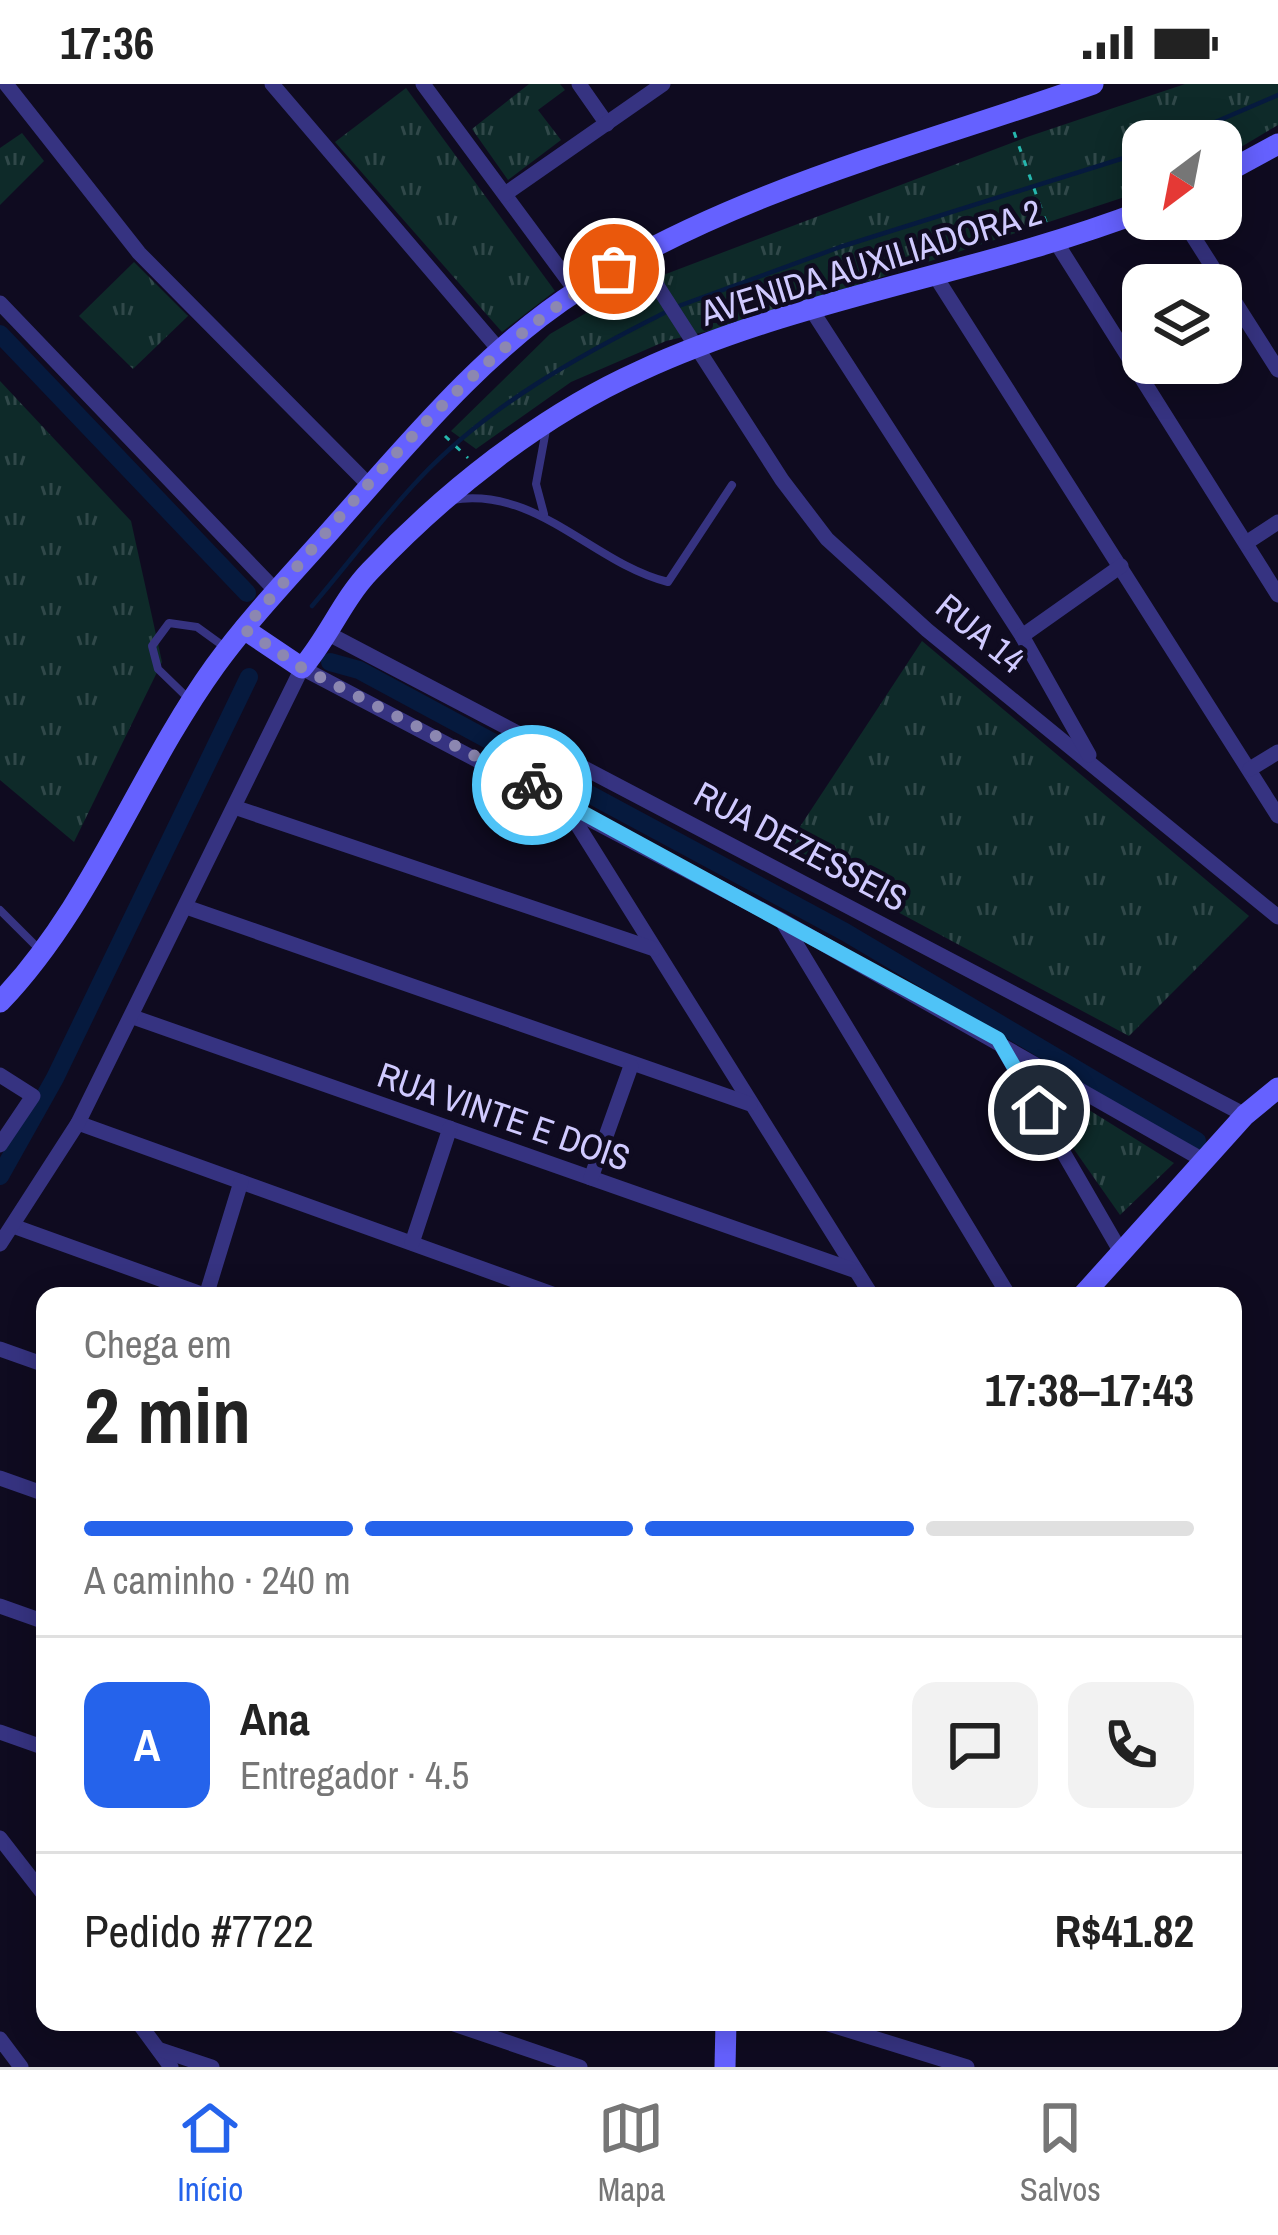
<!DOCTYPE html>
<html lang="pt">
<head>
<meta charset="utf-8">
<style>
	:root { --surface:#fff; --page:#f2f2f2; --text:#222; --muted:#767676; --line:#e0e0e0; --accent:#2563eb }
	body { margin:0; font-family:"Archivo Narrow",sans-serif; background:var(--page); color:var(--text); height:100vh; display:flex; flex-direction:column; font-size:45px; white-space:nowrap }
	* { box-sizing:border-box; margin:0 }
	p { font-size:39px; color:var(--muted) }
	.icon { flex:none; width:66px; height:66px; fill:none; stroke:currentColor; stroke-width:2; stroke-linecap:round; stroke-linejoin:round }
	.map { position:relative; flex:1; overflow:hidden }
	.panel { position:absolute; left:36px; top:1203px; width:1206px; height:744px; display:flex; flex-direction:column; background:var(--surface); border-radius:24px; box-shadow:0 6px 30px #0003 }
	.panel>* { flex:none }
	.needle { width:78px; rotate:212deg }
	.controls { position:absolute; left:1122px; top:36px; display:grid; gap:24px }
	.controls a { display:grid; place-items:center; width:120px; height:120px; border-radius:24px; background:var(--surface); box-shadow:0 6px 30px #0003; font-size:60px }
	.pin { position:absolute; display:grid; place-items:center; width:102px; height:102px; color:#fff; margin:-51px; border:6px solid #fff; border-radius:50%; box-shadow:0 3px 12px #0007 }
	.courier { position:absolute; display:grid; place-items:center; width:120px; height:120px; margin:-60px; border:9px solid #4fc3f7; border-radius:50%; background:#fff; color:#222; box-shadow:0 3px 15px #0007 }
	.summary em { font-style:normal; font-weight:800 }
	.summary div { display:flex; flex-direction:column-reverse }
	.summary { display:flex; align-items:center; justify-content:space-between; height:204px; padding:0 48px }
	h1 { font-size:78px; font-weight:800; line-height:90px }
	.bar { display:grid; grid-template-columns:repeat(4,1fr); gap:18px 12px; align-content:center; height:144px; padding:0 48px }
	.bar i { height:15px; border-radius:9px; background:var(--line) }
	.bar .on { background:var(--accent) }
	.bar p { grid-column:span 4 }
	.line { display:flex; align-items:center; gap:30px; padding:0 48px; border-top:3px solid var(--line) }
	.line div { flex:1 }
	.round { display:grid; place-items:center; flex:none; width:126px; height:126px; border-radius:24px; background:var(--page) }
	.status { display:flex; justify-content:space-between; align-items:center; height:84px; padding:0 60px; background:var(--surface); direction:ltr }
	.status svg { height:33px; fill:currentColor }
	.menu { display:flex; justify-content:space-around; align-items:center; height:168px; border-top:3px solid var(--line); background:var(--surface); font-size:33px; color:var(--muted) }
	.menu a { display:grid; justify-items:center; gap:6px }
	.menu .on { color:var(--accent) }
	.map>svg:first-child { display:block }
	.grass { fill:url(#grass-tufts) }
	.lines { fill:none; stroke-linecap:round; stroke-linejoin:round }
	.stream { stroke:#061a3e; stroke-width:4.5 }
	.canal { stroke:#061a3e; stroke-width:18 }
	.path { stroke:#26b7ae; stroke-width:3; stroke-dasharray:6 9; stroke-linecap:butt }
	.lane { stroke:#363381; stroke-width:8 }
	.street { stroke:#363381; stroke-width:15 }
	.secondary { stroke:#6561ff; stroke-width:21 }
	.done { stroke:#8c87b1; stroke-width:12; stroke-dasharray:0 21.6 }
	.route { stroke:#4fc3f7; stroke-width:15 }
	.labels { text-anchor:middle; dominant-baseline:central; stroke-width:9; stroke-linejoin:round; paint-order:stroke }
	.street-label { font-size:36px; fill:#d0caff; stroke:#0f0b20 }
</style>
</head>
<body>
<div class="status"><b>17:36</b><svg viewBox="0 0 49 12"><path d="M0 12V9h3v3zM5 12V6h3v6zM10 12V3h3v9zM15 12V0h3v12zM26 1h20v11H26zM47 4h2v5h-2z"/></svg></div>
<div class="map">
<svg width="1278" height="1983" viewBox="0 0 1278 1983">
	<defs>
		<pattern id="grass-tufts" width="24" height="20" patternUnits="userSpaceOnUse" patternTransform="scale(3)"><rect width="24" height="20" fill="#0e2a29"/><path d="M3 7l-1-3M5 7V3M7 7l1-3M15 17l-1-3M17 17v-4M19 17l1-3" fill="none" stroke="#304849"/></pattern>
	</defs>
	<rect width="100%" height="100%" fill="#0f0b20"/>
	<g class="grass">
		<path d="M529,0h31l5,6 -27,20 23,30 -53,40 -36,-51z"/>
		<path d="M1185,0h93v41l-57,34v-18h-78v50l-401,132 -76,18 -95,41 -95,67 -25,-18 99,-97 79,-46 398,-151z"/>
		<path d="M406,4l149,203 -53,41 -167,-190z"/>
		<path d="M22,49l22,28 -44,44v-57z"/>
		<path d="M134,178l54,54 -55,53 -54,-53z"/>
		<path d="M0,297l131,140 31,141 -88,180 -74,-62z"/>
		<path d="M922,557l327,275 -120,120 -345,-185z"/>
		<path d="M1057,1006l117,73 -54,52 -77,-110z"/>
	</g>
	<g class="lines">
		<g class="stream">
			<path d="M1171,57l107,-46"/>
			<path d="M676,223l164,-60 303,-95"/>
			<path d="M312,522c36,-42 70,-88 108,-128 68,-72 158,-122 246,-166"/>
		</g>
		<g class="canal">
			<path d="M0,250l247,259"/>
			<path d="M330,578l29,8 486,262 352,209"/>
			<path d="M0,1092l55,-98 194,-401"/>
		</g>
		<g class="path">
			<path d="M1014,48l33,93"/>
			<path d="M445,352l23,22"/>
		</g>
		<g class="lane">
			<path d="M452,416c86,-14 140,63 216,82l64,-97"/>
			<path d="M544,430l-8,-30 10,-54"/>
			<path d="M191,617l-33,-32 -6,-23 17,-23 28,4 29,21"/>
			<path d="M0,826l39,39"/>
		</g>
		<g class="street">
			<path d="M6,0l133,169 231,233"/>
			<path d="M272,0l229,268"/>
			<path d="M423,0l153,207"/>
			<path d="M579,0l28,40"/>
			<path d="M505,110l158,-110"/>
			<path d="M1182,135l96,151"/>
			<path d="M1056,158l222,353"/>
			<path d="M638,172l144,224 45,59 100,91 351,287"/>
			<path d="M934,190l344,542"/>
			<path d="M0,219l277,289"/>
			<path d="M811,225l211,327 67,119"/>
			<path d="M1246,459l32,-21"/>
			<path d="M327,549l918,482"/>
			<path d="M1022,552l99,-70"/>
			<path d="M1250,685l28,-17"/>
			<path d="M565,721l307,491"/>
			<path d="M237,724l417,141"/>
			<path d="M189,824l561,196"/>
			<path d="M784,840l225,372"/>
			<path d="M133,933l723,254"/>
			<path d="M1000,959l122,211"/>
			<path d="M0,991l33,21 -33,49"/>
			<path d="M78,1039l480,173"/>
			<path d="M591,1094l40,-112"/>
			<path d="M13,1142l194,70"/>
			<path d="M412,1159l38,-115"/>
			<path d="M0,1160l78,-121 224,-455 481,253 420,239"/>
			<path d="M206,1212l35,-114"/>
			<path d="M0,1265l45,16"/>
			<path d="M0,1394l45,16"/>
			<path d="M0,1522l45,16"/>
			<path d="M0,1648l45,16"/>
			<path d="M0,1754l45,58"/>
			<path d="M138,1938l33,45"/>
			<path d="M448,1938l132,45"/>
			<path d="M822,1938l145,45"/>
			<path d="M0,1955l21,28"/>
			<path d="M158,1965l54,18"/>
		</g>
		<g class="secondary">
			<path d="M1221,91l57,-31"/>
			<path d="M244,545l58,39c26,-30 41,-69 68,-97 75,-79 170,-155 270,-200 160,-74 339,-97 503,-160"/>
			<path d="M0,918c92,-96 138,-229 215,-336 37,-51 82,-97 124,-145 72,-81 148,-173 241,-232 155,-99 341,-144 513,-205"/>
			<path d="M1082,1212l163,-181 33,-27"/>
			<path d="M725,1983l1,-45"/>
		</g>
	</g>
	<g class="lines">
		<path class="done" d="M532,701l-230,-117 -58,-39c110,-128 222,-273 370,-360"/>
		<path class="route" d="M532,701l466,254 41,71"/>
	</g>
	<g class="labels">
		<g class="street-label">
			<text transform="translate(871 178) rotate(-17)">AVENIDA AUXILIADORA 2</text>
			<text transform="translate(981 549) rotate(39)">RUA 14</text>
			<text transform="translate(801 762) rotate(28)">RUA DEZESSEIS</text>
			<text transform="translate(504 1032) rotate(19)">RUA VINTE E DOIS</text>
		</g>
	</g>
</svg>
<div class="controls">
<a><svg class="needle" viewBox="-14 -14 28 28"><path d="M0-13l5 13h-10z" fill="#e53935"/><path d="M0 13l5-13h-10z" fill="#767676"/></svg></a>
<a><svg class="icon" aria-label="layers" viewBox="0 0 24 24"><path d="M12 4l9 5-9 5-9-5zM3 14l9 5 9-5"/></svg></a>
</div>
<div class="pin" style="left:614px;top:185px;background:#ea580c"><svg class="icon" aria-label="bag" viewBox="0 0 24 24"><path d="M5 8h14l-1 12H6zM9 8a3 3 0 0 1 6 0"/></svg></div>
<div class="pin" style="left:1039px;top:1026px;background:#1f2937"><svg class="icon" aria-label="home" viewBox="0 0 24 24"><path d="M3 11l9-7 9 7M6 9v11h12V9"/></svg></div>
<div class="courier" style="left:532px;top:701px"><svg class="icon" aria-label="bike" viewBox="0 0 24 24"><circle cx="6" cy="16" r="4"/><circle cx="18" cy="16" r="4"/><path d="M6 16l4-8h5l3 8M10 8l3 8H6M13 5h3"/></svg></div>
<section class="panel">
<div class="summary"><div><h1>2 min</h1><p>Chega em</p></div><em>17:38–17:43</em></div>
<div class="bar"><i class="on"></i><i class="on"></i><i class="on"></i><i></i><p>A caminho · 240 m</p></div>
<div class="line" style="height:216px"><b class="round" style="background:var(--accent);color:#fff">A</b><div><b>Ana</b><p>Entregador · 4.5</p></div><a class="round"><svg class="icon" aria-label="chat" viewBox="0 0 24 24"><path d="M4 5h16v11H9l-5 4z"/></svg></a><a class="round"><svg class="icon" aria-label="phone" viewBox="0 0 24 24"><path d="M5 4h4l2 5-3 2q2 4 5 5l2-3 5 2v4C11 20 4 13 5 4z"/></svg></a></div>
<div class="line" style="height:156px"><div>Pedido #7722</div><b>R$41.82</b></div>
</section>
</div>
<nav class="menu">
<a class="on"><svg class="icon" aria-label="home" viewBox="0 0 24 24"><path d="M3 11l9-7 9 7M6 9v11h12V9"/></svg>Início</a>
<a><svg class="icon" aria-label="map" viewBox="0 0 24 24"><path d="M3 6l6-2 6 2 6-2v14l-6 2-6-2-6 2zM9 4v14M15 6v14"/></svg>Mapa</a>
<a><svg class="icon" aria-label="saved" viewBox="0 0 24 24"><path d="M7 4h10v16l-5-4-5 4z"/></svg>Salvos</a>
</nav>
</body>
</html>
